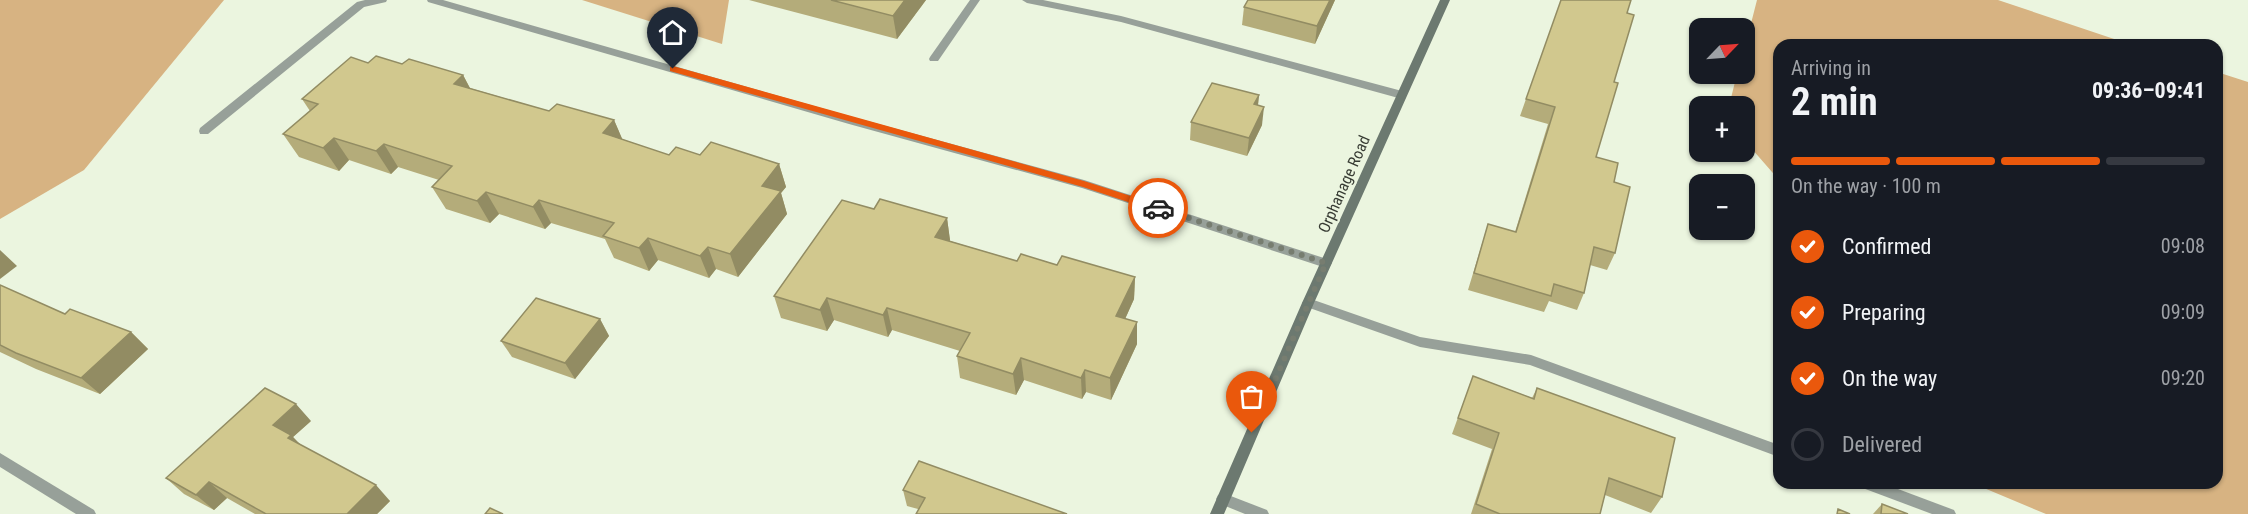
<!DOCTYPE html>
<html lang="en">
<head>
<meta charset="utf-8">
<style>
	:root { --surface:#171b24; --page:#20242c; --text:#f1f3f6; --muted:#9ea1a6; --line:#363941; --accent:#ea580c }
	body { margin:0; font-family:"Roboto Condensed",sans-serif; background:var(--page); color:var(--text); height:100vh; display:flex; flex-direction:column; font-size:22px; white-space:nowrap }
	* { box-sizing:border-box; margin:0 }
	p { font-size:20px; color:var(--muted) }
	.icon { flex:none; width:33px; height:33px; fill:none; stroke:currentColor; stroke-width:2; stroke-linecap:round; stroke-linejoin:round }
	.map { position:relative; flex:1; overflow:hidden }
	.panel { position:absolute; left:1773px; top:39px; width:450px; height:450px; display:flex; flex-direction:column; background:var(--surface); border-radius:18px; box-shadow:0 2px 4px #0004 }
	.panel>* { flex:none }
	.needle { width:39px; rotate:65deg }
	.buttons { position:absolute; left:1689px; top:18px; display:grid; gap:12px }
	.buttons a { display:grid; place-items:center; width:66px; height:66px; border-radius:12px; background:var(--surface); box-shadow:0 2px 4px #0004; font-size:30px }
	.pin { position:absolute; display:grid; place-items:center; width:51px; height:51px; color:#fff; margin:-62px -26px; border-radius:50% 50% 50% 0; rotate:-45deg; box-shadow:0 0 6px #0007 }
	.pin .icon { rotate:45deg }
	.courier { position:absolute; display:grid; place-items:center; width:60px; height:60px; margin:-30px; border:4px solid #ea580c; border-radius:50%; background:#fff; color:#222; box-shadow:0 2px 8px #0007 }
	.summary em { font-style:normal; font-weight:700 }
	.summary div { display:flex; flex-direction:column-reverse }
	.summary { display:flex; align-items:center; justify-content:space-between; height:102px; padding:0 18px }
	h1 { font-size:39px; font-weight:700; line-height:45px }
	.bar { display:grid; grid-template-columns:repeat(4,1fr); gap:9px 6px; align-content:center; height:72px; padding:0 18px }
	.bar i { height:8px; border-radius:4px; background:var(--line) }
	.bar .selected { background:var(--accent) }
	.bar p { grid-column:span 4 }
	ol { padding:0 18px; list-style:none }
	li { display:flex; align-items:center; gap:18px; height:66px }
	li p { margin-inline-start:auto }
	li .icon { padding:6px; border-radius:50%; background:var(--accent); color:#fff; stroke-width:4 }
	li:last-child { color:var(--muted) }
	li i { width:33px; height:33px; border:3px solid var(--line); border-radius:50% }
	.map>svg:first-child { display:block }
	.forest { fill:#d7b382 }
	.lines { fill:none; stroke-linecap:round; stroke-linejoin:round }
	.lane { fill:#97a099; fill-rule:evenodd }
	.street { fill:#97a099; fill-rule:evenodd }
	.secondary { fill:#6c7970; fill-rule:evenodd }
	.wall { fill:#b4ac7a }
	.shaded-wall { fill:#928c63 }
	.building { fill:#d1c88e; stroke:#928c63; stroke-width:1.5 }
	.route { fill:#ea580c }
	.done { stroke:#777d70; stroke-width:6; stroke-dasharray:0 10.8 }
	.labels { text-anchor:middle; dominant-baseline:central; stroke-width:4.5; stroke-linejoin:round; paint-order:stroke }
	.street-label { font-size:16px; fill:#383c34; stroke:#ebf5df }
</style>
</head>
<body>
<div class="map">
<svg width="2248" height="514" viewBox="0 0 2248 514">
	<rect width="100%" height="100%" fill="#ebf5df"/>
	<g class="forest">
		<path d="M0,0h224l-140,170 -84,49z"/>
		<path d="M582,0h147l-7,44z"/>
		<path d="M1757,0h241l134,45h-353v135l-34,-39 -1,-35h-15l8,-32h7l1,-27z"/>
		<path d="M2217,72l31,10v432h-202l-74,-31h245z"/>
	</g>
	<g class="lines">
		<g class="lane">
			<path d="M365,0h22l-1,2 -22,5 -156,127h-8l-1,-3 1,-3 157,-126z"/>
			<path d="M427,0h16l406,116 235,64 246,80 2,3 -2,3 -4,2 -244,-80 -233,-64 -421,-122z"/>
			<path d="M970,0h10l-42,61h-8l-1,-2 1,-2z"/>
			<path d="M1022,0h21l78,16 281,75 5,4 -5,4 -281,-77 -94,-19z"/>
			<path d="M1308,298l112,39 111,18 248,90v12l-249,-92 -110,-18 -116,-41 -2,-3 2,-3z"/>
			<path d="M1858,483h24l72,27 2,4h-24l-72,-27z"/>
			<path d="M1223,493l44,17 2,4h-24l-27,-11 -2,-4 2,-4z"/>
		</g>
		<path class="street" d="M0,453l94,57 2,4h-20l-76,-47z"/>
		<path class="secondary" d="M1440,0h10l-136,303 -90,211h-14l92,-211z"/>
	</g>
	<g class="wall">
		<path d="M749,0h177l-29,39z"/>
		<path d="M1248,0h87l-20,44 -73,-19 2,-18z"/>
		<path d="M1627,13l-13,69 -18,75 18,25 1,71 -8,17 -17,-5 -6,28 -7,17 -28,-9 -5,11 -76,-22 20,-66 27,8 33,-108 -28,-8 6,-17z"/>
		<path d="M368,63l34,1 61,11 7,13 79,23 65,9 8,19 47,16h31l79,9 7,23 -5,6 6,21 -49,63 -22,-8 -7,9 -51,-18 -9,11 -35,-13 -9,-19 -54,-16 -6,6 -46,-15 -9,9 -44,-14 -14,-22 7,-7 -41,-13 -7,7 -42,-14 -10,11 -40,-14 -16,-23 27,-23 -8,-12z"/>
		<path d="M1259,95l-1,10 4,20 -15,31 -57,-16 1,-18z"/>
		<path d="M874,209l73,9 3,23 67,20 40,4 78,12 -1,22 -9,20 12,25 -26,56 -25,-8 -4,7 -58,-19 -8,15 -56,-17 -3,-22 3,-5 -68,-21 -4,7 -54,-17 -7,11 -46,-13 -7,-22z"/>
		<path d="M0,285l65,29 66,18 17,17 -48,45 -64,-25 -36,-17z"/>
		<path d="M600,319l9,17 -34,43 -63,-22 -11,-16z"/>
		<path d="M1473,376l59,22 5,-10 125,109 -11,16 -46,-18 -5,19h-129l21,-65 -40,-15z"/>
		<path d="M311,421l-18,16 6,7 91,57 -13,13h-122l-28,-16 -13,12 -30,-16 -18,-16z"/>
		<path d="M903,490l164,24 -149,-5 -11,-3z"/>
		<path d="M1882,504l26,10h-35z"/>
	</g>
	<g class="shaded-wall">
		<path d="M905,0h21l-29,39 -4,-23z"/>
		<path d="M1330,0h5l-20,44 2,-18z"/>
		<path d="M463,75l12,23 -21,-14z"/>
		<path d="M1259,95l-2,18 -3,-9z"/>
		<path d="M1264,107l-2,18 -15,31 2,-18z"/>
		<path d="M614,120l10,23 -21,-10z"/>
		<path d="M334,138l15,22 -10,11 -16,-23z"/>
		<path d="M384,144l14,23 -7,7 -15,-23z"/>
		<path d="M779,164l7,23 -5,6 6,21 -49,63 -8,-23 32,-68z"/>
		<path d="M486,192l13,22 -9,9 -13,-22z"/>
		<path d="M539,200l12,23 -6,6 -12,-22z"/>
		<path d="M947,218l3,22 -11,19 -4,-22z"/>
		<path d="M648,238l10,22 -9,11 -10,-23z"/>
		<path d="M708,247l8,22 -7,9 -9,-22z"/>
		<path d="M0,250l17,16 -17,13z"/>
		<path d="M1135,277l-1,22 -17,38 -1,-21z"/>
		<path d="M827,298l7,22 -7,11 -7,-21z"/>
		<path d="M887,308l5,22 -4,7 -5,-22z"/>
		<path d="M600,319l9,17 -34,43 -10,-16z"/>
		<path d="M1137,322v22l-26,56 -1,-22z"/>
		<path d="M131,332l17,17 -48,45 -19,-16z"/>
		<path d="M1021,358l3,22 -8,15 -3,-21z"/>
		<path d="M1085,370l1,22 -4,7 -1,-21z"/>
		<path d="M296,404l15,17 -18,16 14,14 -3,3 -31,-29z"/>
		<path d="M209,482l18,16 -13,12 -18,-15z"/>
		<path d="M376,485l14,16 -13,13h-30z"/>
	</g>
	<g class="building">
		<path d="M831,0h74l-12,16z"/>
		<path d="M1248,0h82l-13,26 -73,-19z"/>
		<path d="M1561,0h70l-4,13 7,2 -20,67 4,1 -22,74 22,6 -4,19 16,5 -15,66 -21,-6 -10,46 -30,-9 -3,12 -77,-23 14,-49 28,8 39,-125 -29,-8z"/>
		<path d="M376,56l26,8 7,-5 54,16 -9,9 95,27 8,-7 57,16 -11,13 66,22 7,-8 24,8 11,-13 68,22 -17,22 19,5 -51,63 -22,-7 -8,9 -52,-18 -9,10 -36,-12 11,-13 -75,-23 -6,7 -47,-15 -9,9 -45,-14 20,-21 -68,-22 -8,7 -42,-13 -11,10 -40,-14 35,-30 -16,-5 49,-42 17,6z"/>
		<path d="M1212,83l47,12 -5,9 10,3 -15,31 -58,-16z"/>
		<path d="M880,199l67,19 -12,19 82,24 4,-7 36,11 5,-9 73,21 -19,39 21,6 -27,56 -25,-8 -4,8 -60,-20 -8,16 -56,-18 13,-23 -83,-25 -4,7 -56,-17 -7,12 -46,-14 68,-96 32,9z"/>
		<path d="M0,285l65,29 5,-5 61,23 -50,46 -65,-25 -16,-8z"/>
		<path d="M536,298l64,21 -35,44 -64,-22z"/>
		<path d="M1473,376l61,23 3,-11 138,50 -13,59 -53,-19 -9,36h-100l-24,-10 23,-71 -41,-15z"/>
		<path d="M265,388l31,16 -23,21 18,10 -3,3 88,47 -29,29h-81l-57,-32 -13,13 -30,-17z"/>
		<path d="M919,461l148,53h-151l9,-16 -22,-8z"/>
		<path d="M1882,504l26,10h-27z"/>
		<path d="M490,508l13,6h-18z"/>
		<path d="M1838,509l12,5h-13z"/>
	</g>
	<path class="route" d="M673,66l411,115 78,25 1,2 -5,4 -75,-25 -413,-116v-4z"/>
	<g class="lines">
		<path class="done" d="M1158,208l168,55 -74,170"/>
	</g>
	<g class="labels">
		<g class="street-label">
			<text transform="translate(1344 184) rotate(-66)">Orphanage Road</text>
		</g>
	</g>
</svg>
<div class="buttons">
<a><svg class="needle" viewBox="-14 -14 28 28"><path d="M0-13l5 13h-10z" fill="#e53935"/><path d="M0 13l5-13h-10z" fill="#9ea1a6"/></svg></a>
<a>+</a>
<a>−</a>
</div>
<div class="pin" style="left:1252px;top:433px;background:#ea580c"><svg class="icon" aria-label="bag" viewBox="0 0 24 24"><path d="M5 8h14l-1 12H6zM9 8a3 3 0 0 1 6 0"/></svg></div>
<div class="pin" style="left:673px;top:69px;background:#1f2937"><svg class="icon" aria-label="home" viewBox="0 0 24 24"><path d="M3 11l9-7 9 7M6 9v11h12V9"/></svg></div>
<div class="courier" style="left:1158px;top:208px"><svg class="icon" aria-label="car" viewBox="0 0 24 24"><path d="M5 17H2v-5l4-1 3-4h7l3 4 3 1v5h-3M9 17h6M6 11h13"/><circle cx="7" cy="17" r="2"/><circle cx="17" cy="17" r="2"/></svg></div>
<section class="panel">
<div class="summary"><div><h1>2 min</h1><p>Arriving in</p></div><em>09:36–09:41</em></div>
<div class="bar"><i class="selected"></i><i class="selected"></i><i class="selected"></i><i></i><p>On the way · 100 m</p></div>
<ol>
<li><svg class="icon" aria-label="check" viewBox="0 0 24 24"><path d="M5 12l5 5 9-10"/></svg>Confirmed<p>09:08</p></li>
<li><svg class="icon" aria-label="check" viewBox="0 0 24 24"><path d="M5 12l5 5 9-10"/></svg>Preparing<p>09:09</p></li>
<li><svg class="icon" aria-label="check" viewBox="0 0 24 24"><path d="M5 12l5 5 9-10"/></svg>On the way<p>09:20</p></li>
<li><i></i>Delivered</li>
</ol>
</section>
</div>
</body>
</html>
